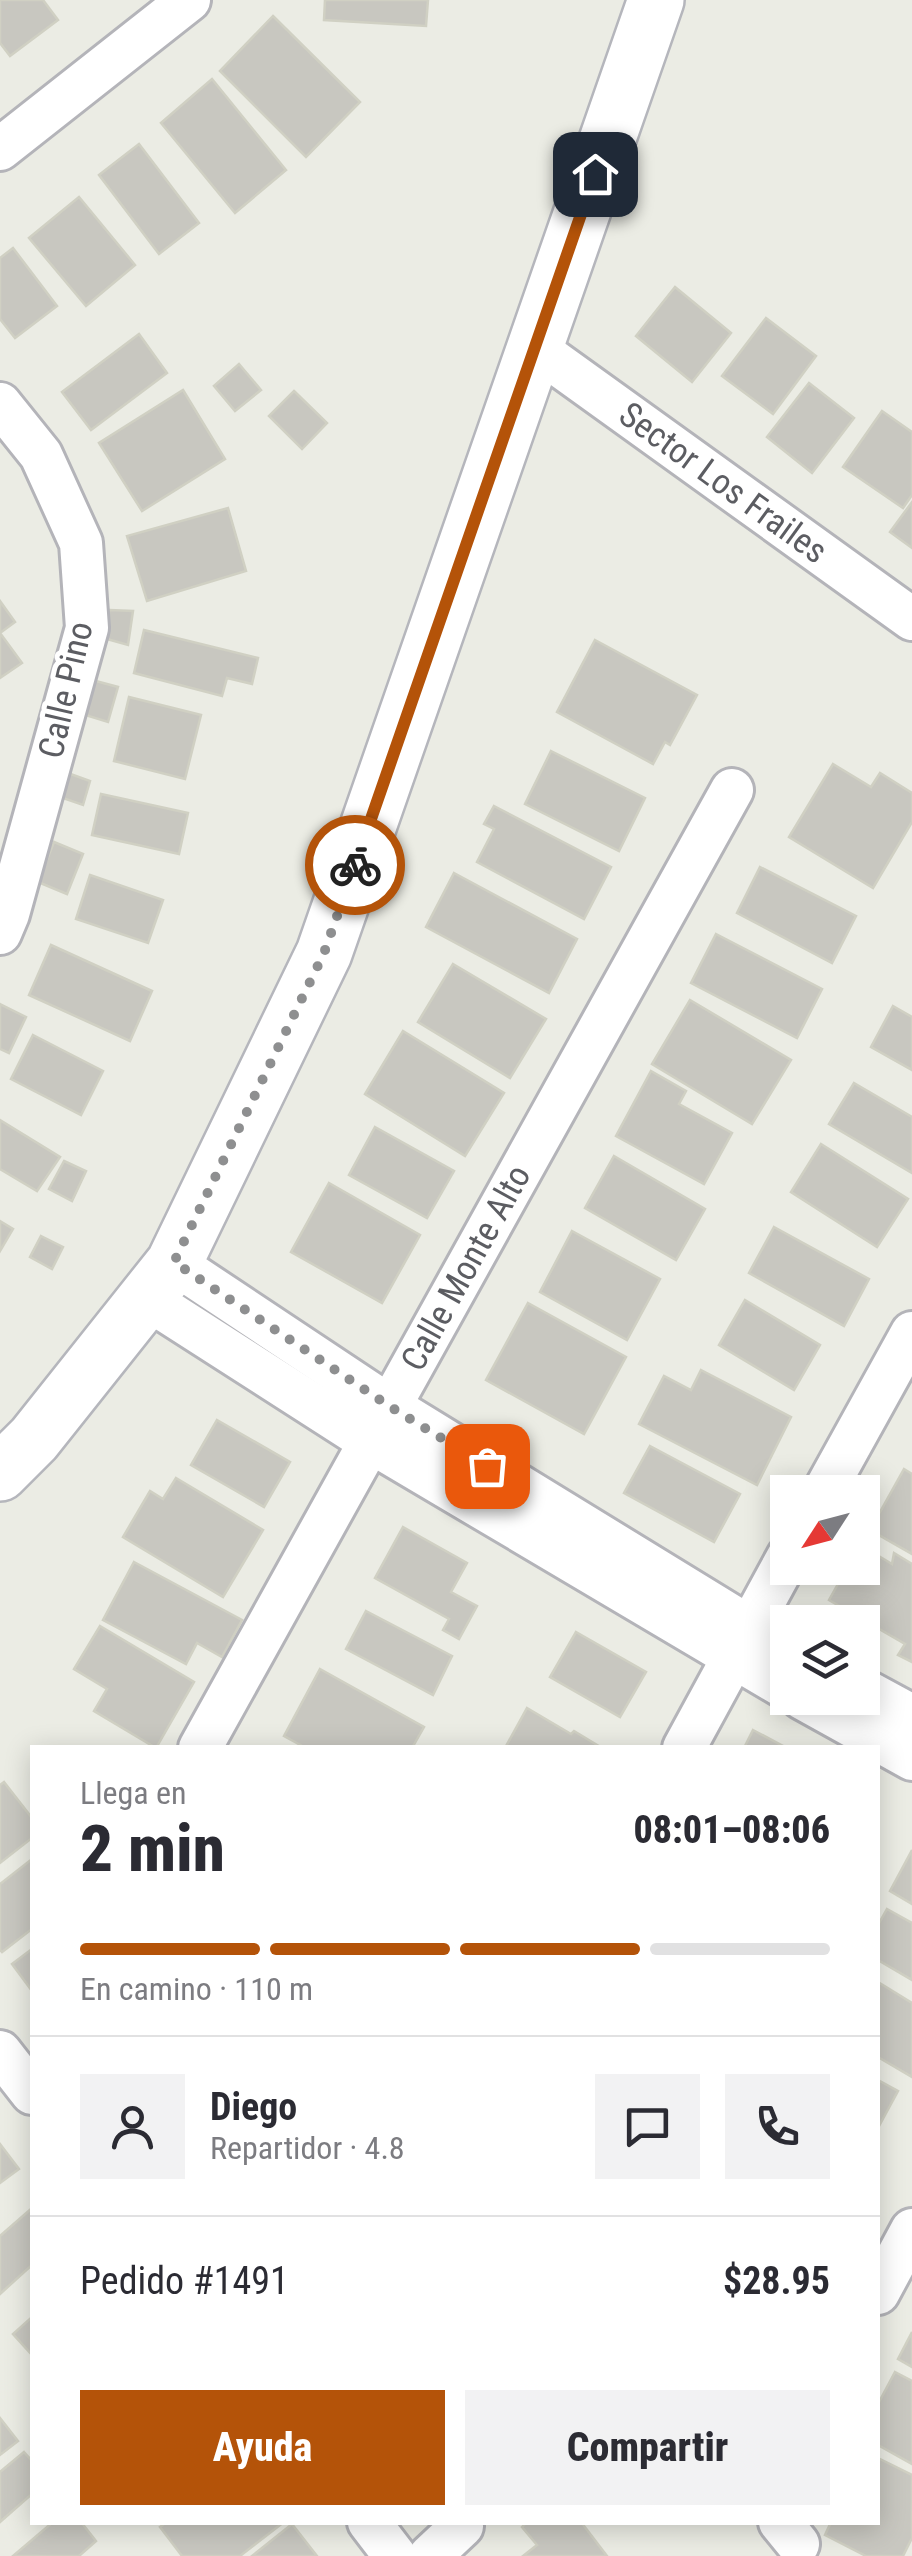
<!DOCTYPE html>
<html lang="es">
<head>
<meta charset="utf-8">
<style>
	:root { --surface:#fff; --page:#f2f2f3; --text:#2b2b33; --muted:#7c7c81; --line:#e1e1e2; --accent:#b45309 }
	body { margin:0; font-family:"Roboto Condensed",sans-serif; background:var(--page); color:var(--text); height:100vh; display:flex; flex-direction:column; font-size:38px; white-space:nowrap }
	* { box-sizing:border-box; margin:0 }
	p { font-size:32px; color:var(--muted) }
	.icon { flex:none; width:55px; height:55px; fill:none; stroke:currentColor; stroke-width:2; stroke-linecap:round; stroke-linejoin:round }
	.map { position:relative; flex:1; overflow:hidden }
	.panel { position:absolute; left:30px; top:1745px; width:850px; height:780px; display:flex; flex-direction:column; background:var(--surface); border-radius:0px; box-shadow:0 5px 25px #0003 }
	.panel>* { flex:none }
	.needle { width:65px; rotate:234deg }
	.buttons { position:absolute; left:770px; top:1475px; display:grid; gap:20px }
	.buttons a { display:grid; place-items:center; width:110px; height:110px; border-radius:0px; background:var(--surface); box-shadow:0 5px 25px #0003; font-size:50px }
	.pin { position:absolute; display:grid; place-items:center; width:85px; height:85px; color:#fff; margin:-42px; border-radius:20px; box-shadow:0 5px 15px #0006 }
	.courier { position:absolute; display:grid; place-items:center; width:100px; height:100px; margin:-50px; border:8px solid #b45309; border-radius:50%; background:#fff; color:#222; box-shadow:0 2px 12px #0007 }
	.head em { font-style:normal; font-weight:800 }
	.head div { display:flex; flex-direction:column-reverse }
	.head { display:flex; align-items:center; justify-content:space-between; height:170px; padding:0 50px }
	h1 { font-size:65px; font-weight:800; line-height:75px }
	.bar { display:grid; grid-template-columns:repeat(4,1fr); gap:15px 10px; align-content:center; height:120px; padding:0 50px }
	.bar i { height:12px; border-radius:8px; background:var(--line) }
	.bar .on { background:var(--accent) }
	.bar p { grid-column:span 4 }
	.line { display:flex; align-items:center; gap:25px; padding:0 50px; border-top:2px solid var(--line) }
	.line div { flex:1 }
	.round { display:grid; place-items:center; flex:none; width:105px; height:105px; border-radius:0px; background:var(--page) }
	.button { display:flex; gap:20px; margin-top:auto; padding:20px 50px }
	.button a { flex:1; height:115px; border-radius:0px; background:var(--accent); color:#fff; font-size:40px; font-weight:800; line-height:115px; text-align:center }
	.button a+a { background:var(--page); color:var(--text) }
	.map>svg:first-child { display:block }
	.building { fill:#c8c7c0; stroke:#d0d0c3; stroke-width:2.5 }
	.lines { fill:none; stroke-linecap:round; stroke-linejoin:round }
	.street-casing { stroke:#b4b4b9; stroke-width:48 }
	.secondary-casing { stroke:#b5b6bc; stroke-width:60 }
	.street { stroke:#fff; stroke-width:42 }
	.secondary { stroke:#fff; stroke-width:55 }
	.done { stroke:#8e8f90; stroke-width:10; stroke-dasharray:0 18 }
	.route { stroke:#b45309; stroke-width:12 }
	.labels { text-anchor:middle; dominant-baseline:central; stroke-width:10; stroke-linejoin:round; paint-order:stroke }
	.street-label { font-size:35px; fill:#5c5d62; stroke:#fff }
</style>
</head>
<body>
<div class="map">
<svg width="912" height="2556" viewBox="0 0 912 2556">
	<rect width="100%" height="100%" fill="#ebece4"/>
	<g class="building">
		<path d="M0,0h43l15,20 -48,36 -10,-13z"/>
		<path d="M325,0h103l-2,26 -102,-6z"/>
		<path d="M273,16l87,86 -54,55 -86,-86z"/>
		<path d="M212,79l74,91 -51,43 -74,-90z"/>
		<path d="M139,144l60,79 -40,31 -60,-79z"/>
		<path d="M79,197l56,68 -49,41 -57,-68z"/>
		<path d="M13,248l44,58 -42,32 -15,-19v-61z"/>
		<path d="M675,287l56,46 -39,49 -56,-46z"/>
		<path d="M766,318l50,38 -43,58 -51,-38z"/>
		<path d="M139,334l28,39 -76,57 -29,-38z"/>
		<path d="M239,364l22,26 -26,21 -21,-25z"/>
		<path d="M809,383l45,35 -42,55 -45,-36z"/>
		<path d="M183,390l42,69 -83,52 -43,-68z"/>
		<path d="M294,391l33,32 -25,26 -33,-33z"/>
		<path d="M882,411l30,21v63l-9,13 -60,-41z"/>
		<path d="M912,502v46l-22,-16z"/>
		<path d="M228,508l18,63 -99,30 -20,-65z"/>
		<path d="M0,601l15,21 -15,11 22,30 -22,15z"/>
		<path d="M109,610l24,1 -5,34 -21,-6z"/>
		<path d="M144,630l114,28 -6,26 -25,-6 -5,18 -88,-23z"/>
		<path d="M595,640l102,55 -27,50 -5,-3 -12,22 -96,-52z"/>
		<path d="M92,680l26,7 -10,35 -26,-8z"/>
		<path d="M129,697l72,18 -16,64 -71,-18z"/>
		<path d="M551,751l94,47 -26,53 -94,-47z"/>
		<path d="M833,764l38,23 9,-14 32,20v29l-39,66 -84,-51z"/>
		<path d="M65,772l25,9 -7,24 -26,-9z"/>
		<path d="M101,794l87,19 -9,41 -87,-19z"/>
		<path d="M494,806l117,61 -27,52 -107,-57 17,-33 -10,-5z"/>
		<path d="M54,842l29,12 -16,40 -29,-12z"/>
		<path d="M760,867l96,49 -24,47 -95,-50z"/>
		<path d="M454,873l123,66 -28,54 -123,-66z"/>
		<path d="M90,875l73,25 -15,43 -72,-24z"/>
		<path d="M716,934l106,55 -25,49 -106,-55z"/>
		<path d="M51,945l101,46 -22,50 -101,-46z"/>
		<path d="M453,964l93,55 -36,59 -92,-56z"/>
		<path d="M690,1000l101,60 -39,64 -100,-60z"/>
		<path d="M0,1004l26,13 -17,36 -9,-4z"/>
		<path d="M893,1006l19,11v53l-41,-23z"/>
		<path d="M403,1031l101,62 -39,63 -100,-62z"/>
		<path d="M33,1035l70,36 -22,44 -70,-36z"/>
		<path d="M651,1071l35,20 -7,13 53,29 -28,51 -88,-48z"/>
		<path d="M854,1083l58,34v56l-83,-49z"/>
		<path d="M0,1120l60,37 -23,34 -37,-22z"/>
		<path d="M375,1127l79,44 -27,47 -78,-43z"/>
		<path d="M821,1144l87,55 -31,48 -86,-55z"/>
		<path d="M614,1156l91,53 -29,51 -91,-52z"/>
		<path d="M64,1161l22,10 -14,30 -23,-12z"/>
		<path d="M329,1183l91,52 -38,68 -91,-51z"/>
		<path d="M0,1221l13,8 -13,22z"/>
		<path d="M774,1227l95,52 -25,47 -95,-53z"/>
		<path d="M572,1231l88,48 -33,61 -87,-48z"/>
		<path d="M41,1236l22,11 -11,22 -22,-12z"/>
		<path d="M745,1300l75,45 -26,45 -75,-45z"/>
		<path d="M528,1303l98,54 -42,77 -98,-54z"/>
		<path d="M701,1370l90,47 -34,68 -118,-61 25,-48 27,14z"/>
		<path d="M217,1420l73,42 -26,45 -73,-42z"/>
		<path d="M650,1446l90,48 -26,48 -90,-49z"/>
		<path d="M904,1469l8,5v80l-42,-24z"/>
		<path d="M176,1478l87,52 -40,67 -100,-60 27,-46 13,8z"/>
		<path d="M403,1527l64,36 -16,29 26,14 -18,33 -16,-9 6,-11 -74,-41z"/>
		<path d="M862,1546l30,18 2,-11 18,11v98l-14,-7 7,-11 -76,-44 18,-32h15z"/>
		<path d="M134,1562l108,58 -20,37 -25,-14 -11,21 -83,-44z"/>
		<path d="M366,1611l86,45 -19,39 -87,-46z"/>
		<path d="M100,1626l94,56 -38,66 -62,-37 13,-22 -33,-20z"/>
		<path d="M576,1632l70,40 -26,45 -70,-40z"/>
		<path d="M320,1669l104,58 -12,21h-106l-22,-12z"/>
		<path d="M527,1708l44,26 3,-3 28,17h-97z"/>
		<path d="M753,1730l34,18h-43z"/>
		<path d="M4,1782l28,36v20l-32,25v-78z"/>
		<path d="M912,1850v54l-22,-13z"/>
		<path d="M32,1859v70l-30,23 -2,-2v-66z"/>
		<path d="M887,1909l25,14v57l-34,-20v-35z"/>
		<path d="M32,1949v42l-20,-27z"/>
		<path d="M878,1982l34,21v74l-34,-20z"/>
		<path d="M878,2080l20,11 -20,37z"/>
		<path d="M0,2144l19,25 -19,14z"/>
		<path d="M32,2208v57l-32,29v-58z"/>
		<path d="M32,2317v38l-19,-21z"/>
		<path d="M912,2332v35l-14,-8z"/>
		<path d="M895,2372l17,9v83l-34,-19v-41z"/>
		<path d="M0,2418l18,23 -18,14z"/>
		<path d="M24,2452l8,9v33l-32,28v-50z"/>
		<path d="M878,2458l34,17v63l-9,18h-37l-41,-21 6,-13h47z"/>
		<path d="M53,2522h28l15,19 -17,15h-66z"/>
		<path d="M167,2522h117l-44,34h-58l-22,-29z"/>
		<path d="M527,2522h54l26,34h-84l14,-11 -15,-18z"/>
		<path d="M292,2524l25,32h-65z"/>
	</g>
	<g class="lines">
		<defs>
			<g id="street">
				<path d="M0,149l189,-149"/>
				<path d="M534,347l378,272"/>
				<path d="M0,404l41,51 40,88 6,85 -79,286 -8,19"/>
				<path d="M174,1263l215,143 360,221 39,21"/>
				<path d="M146,1298l223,143 419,248"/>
				<path d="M824,1492l88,-159"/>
				<path d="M862,1689l50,27"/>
				<path d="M802,1698l110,61"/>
				<path d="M200,1748l532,-958"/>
				<path d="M684,1748l104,-191"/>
				<path d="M0,2052l32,41"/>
				<path d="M878,2293l34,-63"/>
				<path d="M369,2522l26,34"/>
				<path d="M780,2522l18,22"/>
				<path d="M430,2556l32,-30"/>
			</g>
			<path id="secondary" d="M0,1473l34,-34 140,-176 150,-310 332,-953"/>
		</defs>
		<use href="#street" class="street-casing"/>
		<use href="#secondary" class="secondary-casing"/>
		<use href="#street" class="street"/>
		<use href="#secondary" class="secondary"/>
	</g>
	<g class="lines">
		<path class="done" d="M355,865l-31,88 -150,309 215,144 98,60"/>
		<path class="route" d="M355,865l240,-691"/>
	</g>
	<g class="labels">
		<g class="street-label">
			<text transform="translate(723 483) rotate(36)">Sector Los Frailes</text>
			<text transform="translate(66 690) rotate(-77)">Calle Pino</text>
			<text transform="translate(466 1268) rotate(-61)">Calle Monte Alto</text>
		</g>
	</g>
</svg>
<div class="buttons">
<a><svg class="needle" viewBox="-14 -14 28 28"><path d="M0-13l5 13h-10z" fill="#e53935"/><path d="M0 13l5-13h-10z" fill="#7c7c81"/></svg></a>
<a><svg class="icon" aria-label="layers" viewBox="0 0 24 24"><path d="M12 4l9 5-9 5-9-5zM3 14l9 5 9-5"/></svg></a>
</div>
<div class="pin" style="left:487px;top:1466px;background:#ea580c"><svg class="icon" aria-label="bag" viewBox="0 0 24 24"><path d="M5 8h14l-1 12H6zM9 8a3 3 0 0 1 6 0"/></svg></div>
<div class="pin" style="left:595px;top:174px;background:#1f2937"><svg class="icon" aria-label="home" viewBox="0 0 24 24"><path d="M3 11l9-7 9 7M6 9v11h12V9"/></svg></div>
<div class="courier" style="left:355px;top:865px"><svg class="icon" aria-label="bike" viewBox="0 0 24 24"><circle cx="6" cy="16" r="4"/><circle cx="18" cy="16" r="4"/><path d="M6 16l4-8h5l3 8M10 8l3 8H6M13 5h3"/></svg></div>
<section class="panel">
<div class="head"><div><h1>2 min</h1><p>Llega en</p></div><em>08:01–08:06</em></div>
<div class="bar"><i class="on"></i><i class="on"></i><i class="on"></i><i></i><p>En camino · 110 m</p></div>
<div class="line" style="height:180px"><a class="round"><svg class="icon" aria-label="person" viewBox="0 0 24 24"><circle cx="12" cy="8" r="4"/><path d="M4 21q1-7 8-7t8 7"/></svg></a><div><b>Diego</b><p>Repartidor · 4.8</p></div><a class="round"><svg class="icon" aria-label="chat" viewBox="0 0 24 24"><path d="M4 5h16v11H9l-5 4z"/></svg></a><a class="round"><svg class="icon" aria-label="phone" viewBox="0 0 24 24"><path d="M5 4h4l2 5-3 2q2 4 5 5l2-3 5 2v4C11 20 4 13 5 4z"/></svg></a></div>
<div class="line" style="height:130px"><div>Pedido #1491</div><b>$28.95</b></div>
<div class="button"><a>Ayuda</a><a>Compartir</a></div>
</section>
</div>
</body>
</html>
